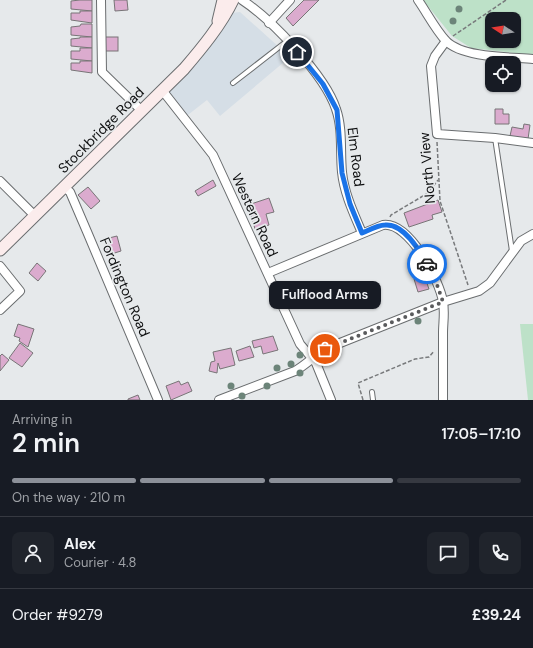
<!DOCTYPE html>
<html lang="en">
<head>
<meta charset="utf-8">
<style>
	:root { --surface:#171b24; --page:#20242c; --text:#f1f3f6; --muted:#9ea1a6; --line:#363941; --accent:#8c9099 }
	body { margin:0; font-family:"DM Sans",sans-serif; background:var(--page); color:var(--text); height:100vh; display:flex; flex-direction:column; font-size:15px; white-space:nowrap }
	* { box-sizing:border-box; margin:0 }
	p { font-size:13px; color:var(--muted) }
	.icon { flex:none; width:22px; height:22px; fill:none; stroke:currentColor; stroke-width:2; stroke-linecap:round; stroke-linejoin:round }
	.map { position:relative; height:400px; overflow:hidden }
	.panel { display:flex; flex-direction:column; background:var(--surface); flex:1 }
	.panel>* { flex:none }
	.needle { width:26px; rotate:282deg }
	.controls { position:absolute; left:485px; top:12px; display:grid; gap:8px }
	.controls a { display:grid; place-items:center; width:36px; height:36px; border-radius:8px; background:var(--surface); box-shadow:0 1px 3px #0004; font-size:20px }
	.pin { position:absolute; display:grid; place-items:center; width:34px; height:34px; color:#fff; margin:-17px; border:2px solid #fff; border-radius:50%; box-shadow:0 1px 4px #0007 }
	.courier { position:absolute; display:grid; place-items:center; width:40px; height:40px; margin:-20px; border:3px solid #1a73e8; border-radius:50%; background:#fff; color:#222; box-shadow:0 1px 5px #0007 }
	.bubble { position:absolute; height:28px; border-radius:8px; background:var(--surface); box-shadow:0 1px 3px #0004; font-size:13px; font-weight:600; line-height:28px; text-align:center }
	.overview em { font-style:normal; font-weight:600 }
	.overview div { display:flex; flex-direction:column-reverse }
	.overview { display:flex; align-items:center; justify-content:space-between; height:68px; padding:0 12px }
	h1 { font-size:26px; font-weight:600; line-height:30px }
	.bar { display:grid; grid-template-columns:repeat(4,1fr); gap:6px 4px; align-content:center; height:48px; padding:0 12px }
	.bar i { height:5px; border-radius:3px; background:var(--line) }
	.bar .on { background:var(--accent) }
	.bar p { grid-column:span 4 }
	.line { display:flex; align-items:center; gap:10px; padding:0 12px; border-top:1px solid var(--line) }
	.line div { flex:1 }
	.round { display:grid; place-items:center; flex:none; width:42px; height:42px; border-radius:8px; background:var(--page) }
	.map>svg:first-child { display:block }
	.built { fill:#d5dee6 }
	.green { fill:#bde1c8; fill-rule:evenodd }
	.building { fill:#dbabce; stroke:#787577 }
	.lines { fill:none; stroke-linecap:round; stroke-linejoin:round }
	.lane-casing { stroke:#6a6d6f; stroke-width:6 }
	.street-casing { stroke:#6a6d6f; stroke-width:10 }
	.secondary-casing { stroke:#6a6d6f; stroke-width:13 }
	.path { stroke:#787a7c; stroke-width:1.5; stroke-dasharray:4 2; stroke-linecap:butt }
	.lane { stroke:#fff; stroke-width:4 }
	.street { stroke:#fff; stroke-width:8 }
	.secondary { stroke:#fbecec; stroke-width:11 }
	.tree { fill:#6c8479 }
	.done { stroke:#5a5b5d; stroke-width:4; stroke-dasharray:0 7.2 }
	.route { stroke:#1a73e8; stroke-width:5 }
	.labels { text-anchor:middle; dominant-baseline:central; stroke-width:3.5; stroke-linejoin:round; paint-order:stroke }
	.street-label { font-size:14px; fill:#0e0f10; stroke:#e6e9eb }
</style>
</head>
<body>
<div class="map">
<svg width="533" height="400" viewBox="0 0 533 400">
	<rect width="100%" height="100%" fill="#e6e9eb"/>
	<path class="built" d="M240,12l50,45 -70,59 -13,-16 -23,18 -18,-25 66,-80z"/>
	<g class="green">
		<path d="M423,0h110v55l-62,-7 -19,-12zM492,19h22v22h-22z"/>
		<path d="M520,324h13v76h-5z"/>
	</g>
	<g class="building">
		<path d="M80,0h12v11l-21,-2v-8z"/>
		<path d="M114,0h13l1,10 -13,1z"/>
		<path d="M304,0h15l-26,26 -7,-8z"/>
		<path d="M80,11h12v12l-21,-3v-7h9z"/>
		<path d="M81,24h11v13l-21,-2v-8l9,-1z"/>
		<path d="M80,37h12v11l-21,-2v-7l9,-1z"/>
		<rect x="105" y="37" width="13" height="14"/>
		<path d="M80,48h12v13l-21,-2v-8h9z"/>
		<path d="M80,61h12v12l-21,-3v-7h9z"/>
		<path d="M495,109h8v5h6v10h-14z"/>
		<path d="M524,124l6,1 -2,14 -18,-3 2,-9 11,2z"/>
		<path d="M213,180l3,6 -18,10 -3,-5z"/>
		<path d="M88,187l12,14 -9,8 -13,-14z"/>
		<path d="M269,198l5,14 -8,2 3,11 -14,4 -7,-24z"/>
		<path d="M438,200l4,12 -10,3 1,4 -24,8 -5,-14z"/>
		<path d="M117,236l4,15 -13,4 -3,-12 5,-2 -1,-3z"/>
		<path d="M37,263l9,8 -8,10 -9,-8z"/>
		<path d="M424,275l5,14 -11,3 -4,-13z"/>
		<path d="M18,324l16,5 -6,18 -9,-6 1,-3 -6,-2z"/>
		<path d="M273,336l5,14 -15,4 -2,-8 -7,2 -2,-7z"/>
		<path d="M20,343l13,10 -11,14 -13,-9z"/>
		<path d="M250,346l4,11 -15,4 -3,-10z"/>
		<path d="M231,348l4,17 -15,4 -2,-6 -1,10 -8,-2 2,-9 4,-1 -2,-9z"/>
		<path d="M2,354l7,6 -9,11v-15z"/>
		<path d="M179,381l2,4 7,-3 4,9 -21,9 -5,-14z"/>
		<path d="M138,395l2,5h-12v-1z"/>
	</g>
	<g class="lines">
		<defs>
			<g id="lane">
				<path d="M233,83l54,-42"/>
				<path d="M495,138l17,113"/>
				<path d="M372,392l1,8"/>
			</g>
			<g id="street">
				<path d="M101,0l1,72 40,39"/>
				<path d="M242,0c29,19 83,75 94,109 7,20 4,43 6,63 2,21 12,42 20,61"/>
				<path d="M418,0c9,13 17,29 28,41 17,17 64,16 87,18"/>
				<path d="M269,23l21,-23"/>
				<path d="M446,41l-11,15 -4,10 6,68 58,4 38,5"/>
				<path d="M162,90l51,65 87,189 16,19 15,37"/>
				<path d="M0,181l34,34"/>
				<path d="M64,187l6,5 18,42 70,166"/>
				<path d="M0,266l20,25 -20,19"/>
				<path d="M268,273l115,-48c26,-4 57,56 60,77 2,10 0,21 0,31 0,22 0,45 0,67"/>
				<path d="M219,400l76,-29c11,-6 19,-15 30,-22l118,-47 36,-11 11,-8 31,-42 12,-7"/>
			</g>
			<g id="secondary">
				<path d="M218,21l5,-21"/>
				<path d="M0,250l184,-181c18,-21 37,-44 49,-69"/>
			</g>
		</defs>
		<use href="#lane" class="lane-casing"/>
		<use href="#street" class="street-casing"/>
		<use href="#secondary" class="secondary-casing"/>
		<g class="path">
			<path d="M453,36l53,-36"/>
			<path d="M437,142l3,59 28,84"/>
			<path d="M390,217l1,-2 37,-22 10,-13"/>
			<path d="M363,400l-5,-17 57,-24 14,-2 5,-6"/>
		</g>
		<use href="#lane" class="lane"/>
		<use href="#street" class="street"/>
		<use href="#secondary" class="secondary"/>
	</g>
	<g class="tree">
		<circle cx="459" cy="9" r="3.5"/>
		<circle cx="453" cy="21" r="3.5"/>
		<circle cx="418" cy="321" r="3.5"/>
		<circle cx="300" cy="355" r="3.5"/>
		<circle cx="291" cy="364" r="3.5"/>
		<circle cx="277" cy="368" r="3.5"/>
		<circle cx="300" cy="373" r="3.5"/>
		<circle cx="231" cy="386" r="3.5"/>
		<circle cx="267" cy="386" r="3.5"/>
		<circle cx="242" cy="396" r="3.5"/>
	</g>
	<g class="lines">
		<path class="done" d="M325,349l118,-47 -9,-26 -7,-12"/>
		<path class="route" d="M297,52l26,32 14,26 5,63 8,31 12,29c7,-3 16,-8 23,-8 18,-2 35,26 42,39"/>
	</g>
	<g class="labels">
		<g class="street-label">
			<text transform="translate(101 130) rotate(-45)">Stockbridge Road</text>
			<text transform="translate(356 157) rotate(83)">Elm Road</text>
			<text transform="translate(427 168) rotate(-95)">North View</text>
			<text transform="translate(255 215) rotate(65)">Western Road</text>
			<text transform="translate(125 287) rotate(67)">Fordington Road</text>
		</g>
	</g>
</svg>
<div class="controls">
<a><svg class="needle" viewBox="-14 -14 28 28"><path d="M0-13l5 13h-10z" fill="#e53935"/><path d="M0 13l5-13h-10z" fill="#9ea1a6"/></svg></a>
<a><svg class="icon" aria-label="locate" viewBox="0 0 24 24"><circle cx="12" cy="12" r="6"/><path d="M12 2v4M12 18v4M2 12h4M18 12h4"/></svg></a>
</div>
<div class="pin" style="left:325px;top:349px;background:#ea580c"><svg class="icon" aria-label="bag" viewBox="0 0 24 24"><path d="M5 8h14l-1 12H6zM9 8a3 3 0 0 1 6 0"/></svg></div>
<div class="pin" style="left:297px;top:52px;background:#1f2937"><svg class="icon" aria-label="home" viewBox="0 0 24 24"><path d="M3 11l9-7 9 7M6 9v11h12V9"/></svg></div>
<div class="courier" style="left:427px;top:264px"><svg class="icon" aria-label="car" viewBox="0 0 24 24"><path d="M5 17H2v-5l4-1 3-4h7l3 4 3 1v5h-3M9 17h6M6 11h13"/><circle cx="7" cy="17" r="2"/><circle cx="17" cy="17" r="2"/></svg></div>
<div class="bubble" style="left:269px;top:281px;width:112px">Fulflood Arms</div>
</div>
<section class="panel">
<div class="overview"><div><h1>2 min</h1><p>Arriving in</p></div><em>17:05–17:10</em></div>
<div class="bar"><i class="on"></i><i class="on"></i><i class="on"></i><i></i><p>On the way · 210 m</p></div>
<div class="line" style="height:72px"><a class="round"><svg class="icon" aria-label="person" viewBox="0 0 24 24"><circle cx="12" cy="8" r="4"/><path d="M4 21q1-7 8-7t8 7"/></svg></a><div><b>Alex</b><p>Courier · 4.8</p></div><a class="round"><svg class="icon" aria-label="chat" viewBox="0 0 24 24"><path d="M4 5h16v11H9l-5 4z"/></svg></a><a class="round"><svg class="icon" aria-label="phone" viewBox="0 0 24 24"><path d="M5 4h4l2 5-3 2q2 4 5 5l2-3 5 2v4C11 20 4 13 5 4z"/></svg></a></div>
<div class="line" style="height:52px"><div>Order #9279</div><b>£39.24</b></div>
</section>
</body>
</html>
